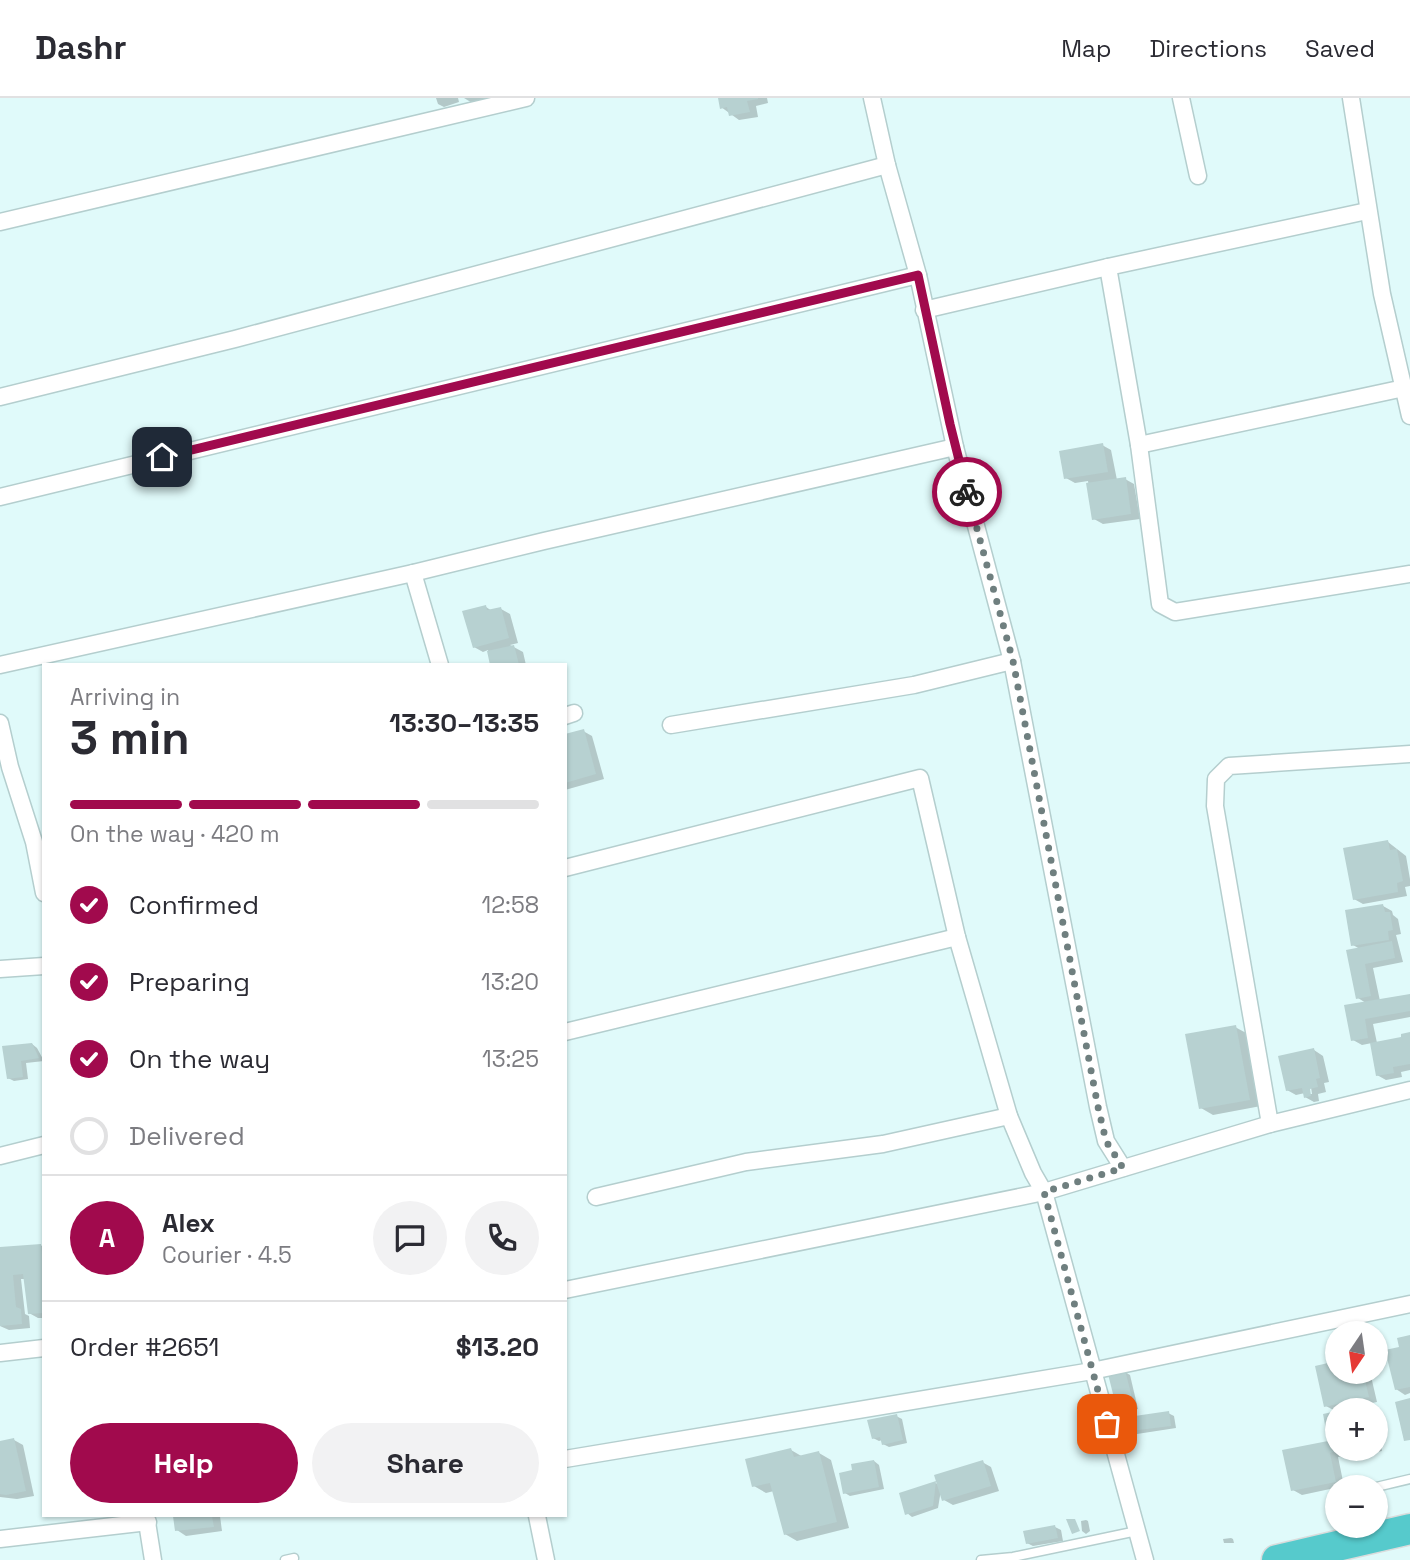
<!DOCTYPE html>
<html lang="en">
<head>
<meta charset="utf-8">
<style>
	:root { --surface:#fff; --page:#f2f2f3; --text:#2b2b33; --muted:#7c7c81; --line:#e1e1e2; --accent:#a10a4d }
	body { margin:0; font-family:"Space Grotesk",sans-serif; background:var(--page); color:var(--text); height:100vh; display:flex; flex-direction:column; font-size:26px; white-space:nowrap }
	* { box-sizing:border-box; margin:0 }
	p { font-size:23px; color:var(--muted) }
	.icon { flex:none; width:38px; height:38px; fill:none; stroke:currentColor; stroke-width:2; stroke-linecap:round; stroke-linejoin:round }
	.map { position:relative; flex:1; overflow:hidden }
	.sheet { position:absolute; left:42px; top:565px; width:525px; height:854px; display:flex; flex-direction:column; background:var(--surface); border-radius:0px; box-shadow:0 2px 5px #0004 }
	.sheet>* { flex:none }
	.needle { width:46px; rotate:193deg }
	.fabs { position:absolute; left:1325px; top:1223px; display:grid; gap:14px }
	.fabs a { display:grid; place-items:center; width:63px; height:63px; border-radius:50%; background:var(--surface); box-shadow:0 2px 5px #0004; font-size:35px }
	.pin { position:absolute; display:grid; place-items:center; width:60px; height:60px; color:#fff; margin:-30px; border-radius:14px; box-shadow:0 4px 10px #0006 }
	.courier { position:absolute; display:grid; place-items:center; width:70px; height:70px; margin:-35px; border:5px solid #a10a4d; border-radius:50%; background:#fff; color:#222; box-shadow:0 2px 9px #0007 }
	.head em { font-style:normal; font-weight:600 }
	.head div { display:flex; flex-direction:column-reverse }
	.head { display:flex; align-items:center; justify-content:space-between; height:119px; padding:0 28px }
	h1 { font-size:46px; font-weight:600; line-height:52px }
	.bar { display:grid; grid-template-columns:repeat(4,1fr); gap:10px 7px; align-content:center; height:84px; padding:0 28px }
	.bar i { height:9px; border-radius:5px; background:var(--line) }
	.bar .on { background:var(--accent) }
	.bar p { grid-column:span 4 }
	.line { display:flex; align-items:center; gap:18px; padding:0 28px; border-top:2px solid var(--line) }
	.line div { flex:1 }
	.round { display:grid; place-items:center; flex:none; width:74px; height:74px; border-radius:37px; background:var(--page) }
	ol { padding:0 28px; list-style:none }
	li { display:flex; align-items:center; gap:21px; height:77px }
	li p { margin-inline-start:auto }
	li .icon { padding:7px; border-radius:50%; background:var(--accent); color:#fff; stroke-width:4 }
	li:last-child { color:var(--muted) }
	li i { width:38px; height:38px; border:4px solid var(--line); border-radius:50% }
	.button { display:flex; gap:14px; margin-top:auto; padding:14px 28px }
	.button a { flex:1; height:80px; border-radius:42px; background:var(--accent); color:#fff; font-size:28px; font-weight:600; line-height:80px; text-align:center }
	.button a+a { background:var(--page); color:var(--text) }
	header { display:flex; align-items:center; gap:42px; box-sizing:border-box; height:98px; padding:0 35px; background:var(--surface); border-bottom:2px solid var(--line) }
	header strong { font-size:33px }
	nav { display:flex; gap:38px; margin-inline-start:auto; font-size:24px }
	.map>svg:first-child { display:block }
	.shadow { fill:#0003; fill-rule:evenodd }
	.building { fill:#b7d1d1 }
	.lines { fill:none; stroke-linecap:round; stroke-linejoin:round }
	.lane-casing { stroke:#b4cece; stroke-width:11 }
	.street-casing { stroke:#b4cece; stroke-width:19 }
	.highway-casing { stroke:#dadcdc; stroke-width:33 }
	.lane { stroke:#fff; stroke-width:8 }
	.street { stroke:#fff; stroke-width:16 }
	.highway { stroke:#56cacc; stroke-width:30 }
	.done { stroke:#6f7f7f; stroke-width:7; stroke-dasharray:0 12.6 }
	.route { stroke:#a10a4d; stroke-width:9 }
</style>
</head>
<body>
<header>
<strong>Dashr</strong>
<nav><a>Map</a><a>Directions</a><a>Saved</a></nav>
</header>
<div class="map">
<svg width="1410" height="1462" viewBox="0 0 1410 1462">
	<rect width="100%" height="100%" fill="#e0fafa"/>
	<g class="shadow">
		<path d="M436,0h22l1,4 -15,5 -6,-3z"/>
		<path d="M464,0h26l1,1 -17,5z"/>
		<path d="M719,0h48l1,5 -12,3 2,11 -19,3 -18,-13z"/>
		<path d="M1102,347l9,5 6,30 8,-1 9,5 6,35 -37,5 -9,-5 -6,-38 -13,2 -9,-5z"/>
		<path d="M486,509l6,4 9,-2 9,5 8,29 -8,2 13,7 3,13h-34l-4,-15 -5,2 -9,-5z"/>
		<path d="M583,633l9,5 12,43 -39,11v-54z"/>
		<path d="M1388,744l18,14 4,23v7l-5,1 2,9 -44,8 -9,-5z"/>
		<path d="M1383,808l9,5 1,4 5,4 3,15 -5,1 7,27 -30,6 7,33 30,-6v22l-37,7 4,19 26,-4 7,-5v36l-9,2 1,5 -16,3 -9,-5 -5,-32 -10,2 -9,-5 13,-37 -8,-5 2,-49 -7,-4z"/>
		<path d="M1235,929l13,7 13,72 -48,9 -12,-7z"/>
		<path d="M32,946l5,4 7,13 -18,2 2,16 -14,2 -6,-3z"/>
		<path d="M1314,952l9,6 6,26 -5,1 2,9 -8,2 1,7 -5,1 -9,-5v-4l-9,2 -9,-5zM1310,982l2,14h-3z"/>
		<path d="M40,1147l4,2v71h-6l-9,-5 -3,-34h-5l4,35 4,2 1,12 -21,2 -9,-4v-77z"/>
		<path d="M1410,1239v56l-5,2 -9,-6 5,-40z"/>
		<path d="M1337,1254v20h33l7,30 -39,8 -1,2 -11,-6 4,-41z"/>
		<path d="M1125,1274l5,3 8,34 -14,3 -6,-3z"/>
		<path d="M1168,1315l6,3 2,12 -39,6 -5,-4z"/>
		<path d="M1337,1315v36h39v-28l6,30 -18,4v4l-7,2 -10,-6 -9,2 6,29 -42,9 -9,-5 37,-48z"/>
		<path d="M896,1318l6,3 5,24 -18,4 -6,-3 -1,-4 -3,1 -6,-3z"/>
		<path d="M14,1342l9,5 11,51 -17,3 -17,-2v-54z"/>
		<path d="M791,1352l12,7 16,-4 12,7 18,68 -52,13 -12,-7 -11,-43 -8,2 -12,-7z"/>
		<path d="M874,1363l5,4 5,24 -34,7 -5,-3 9,-22z"/>
		<path d="M982,1364l9,5 8,24 -46,14 -9,-5 -3,-10 -3,18 -26,9 -5,-4 -6,-19 35,-11 3,3z"/>
		<path d="M175,1418h45l2,15 -36,5 -9,-6z"/>
		<path d="M1086,1422l2,1 2,10 -4,3 -4,-3 -1,-10z"/>
		<path d="M1055,1429l6,3 2,11 -30,5 -6,-3z"/>
		<path d="M1231,1440l2,1 1,4h-10l-1,-4z"/>
	</g>
	<g class="building">
		<path d="M718,0h40v1l-11,2 3,11 -21,4 -2,-9 -7,2z"/>
		<path d="M1103,345l5,29 -44,7 -5,-28z"/>
		<path d="M1126,379l5,37 -39,6 -6,-37z"/>
		<path d="M486,507l1,5 14,-3 8,31 -36,10 -11,-37z"/>
		<path d="M514,547l5,20h-29l-3,-14z"/>
		<path d="M584,631l12,45 -31,9v-49z"/>
		<path d="M1388,742l2,10 7,-1 6,32 -6,2 1,9 -45,8 -10,-52z"/>
		<path d="M1383,806l2,8h5l3,18 -5,1 1,9 -38,6 -6,-36z"/>
		<path d="M1392,843l3,17 -30,6 6,32 -15,3 -10,-49z"/>
		<path d="M1410,896v17l-45,8 3,19 -17,3 -7,-36z"/>
		<path d="M1236,927l14,75 -51,9 -14,-75z"/>
		<path d="M1410,934v32l-17,3 1,6 -18,3 -6,-33 31,-6v-3z"/>
		<path d="M32,945l7,15 -18,3 2,16 -16,2 -5,-33z"/>
		<path d="M1314,950l6,30 -4,1 2,8 -8,2 1,7 -7,2 -2,-10 -16,3 -8,-35z"/>
		<path d="M41,1146l3,29v40l-16,1 -5,-40 -10,1 3,32 5,2 1,15 -22,2v-79z"/>
		<path d="M1410,1237v52l-15,3 -10,-40 14,-3 -2,-9z"/>
		<path d="M1337,1252v22h26l6,25 -45,10 -9,-41 13,-3 -2,-10z"/>
		<path d="M1125,1272l9,36 -17,4 -9,-36z"/>
		<path d="M1410,1300v42l-6,1 -9,-39z"/>
		<path d="M1169,1313l2,15 -41,5 -2,-14z"/>
		<path d="M1337,1313v40l-7,2 6,29 -45,9 -9,-41 46,-9 -5,-27z"/>
		<path d="M897,1316l6,26 -21,5 -2,-8 -8,2 -5,-19z"/>
		<path d="M14,1340l12,53 -20,4 -6,-1v-53z"/>
		<path d="M791,1350l3,9 25,-6 18,71 -53,13 -14,-52 -18,4 -7,-28z"/>
		<path d="M874,1362l5,27 -36,7 -4,-21 13,-3 -1,-6z"/>
		<path d="M983,1362l8,26 -49,15 -8,-26z"/>
		<path d="M936,1383l-3,25 -28,9 -6,-22z"/>
		<path d="M173,1418h39l2,11 -39,4z"/>
		<path d="M1066,1421h9l5,12 -8,3z"/>
		<path d="M1055,1427l3,13 -32,6 -3,-13z"/>
	</g>
	<g class="lines">
		<defs>
			<g id="lane">
				<path d="M1372,1390l38,-9"/>
				<path d="M285,1462l9,-2"/>
				<path d="M981,1462l32,-3 124,-26"/>
			</g>
			<g id="street">
				<path d="M872,0l15,67 31,110 37,172 57,214 86,446 8,34 17,27"/>
				<path d="M1181,0l17,78"/>
				<path d="M1351,0l31,196 28,122"/>
				<path d="M0,124l526,-124"/>
				<path d="M1108,169l31,178 21,159 15,8 235,-38"/>
				<path d="M924,212l184,-43 259,-56"/>
				<path d="M0,299l235,-58 652,-174"/>
				<path d="M1139,347l265,-57"/>
				<path d="M0,399l918,-222"/>
				<path d="M413,475l27,92"/>
				<path d="M0,567l413,-92 131,-32 411,-94"/>
				<path d="M565,618l9,-3"/>
				<path d="M0,625l10,44 24,75 10,51"/>
				<path d="M671,627l243,-40 98,-24"/>
				<path d="M565,770l355,-90 37,159 52,179 24,57 11,19 -479,98"/>
				<path d="M0,871l44,-3"/>
				<path d="M565,934l392,-95"/>
				<path d="M1270,1026l-55,-318 1,-27 13,-13 181,-12"/>
				<path d="M0,1058l44,-11"/>
				<path d="M596,1099l150,-35 137,-18 126,-28"/>
				<path d="M0,1255l44,-5"/>
				<path d="M565,1361l527,-88 318,-67"/>
				<path d="M146,1418l7,44"/>
				<path d="M537,1418l9,44"/>
				<path d="M0,1441l148,-17"/>
				<path d="M1145,1462l-101,-368 226,-68 140,-34"/>
			</g>
			<path id="highway" d="M1277,1462l133,-31"/>
		</defs>
		<use href="#lane" class="lane-casing"/>
		<use href="#street" class="street-casing"/>
		<use href="#highway" class="highway-casing"/>
		<use href="#lane" class="lane"/>
		<use href="#street" class="street"/>
		<use href="#highway" class="highway"/>
	</g>
	<g class="lines">
		<path class="done" d="M967,394l46,169 85,446 8,34 17,27 -79,24 63,232"/>
		<path class="route" d="M162,359l756,-182 32,149 17,68"/>
	</g>
</svg>
<div class="fabs">
<a><svg class="needle" viewBox="-14 -14 28 28"><path d="M0-13l5 13h-10z" fill="#e53935"/><path d="M0 13l5-13h-10z" fill="#7c7c81"/></svg></a>
<a>+</a>
<a>−</a>
</div>
<div class="pin" style="left:1107px;top:1326px;background:#ea580c"><svg class="icon" aria-label="bag" viewBox="0 0 24 24"><path d="M5 8h14l-1 12H6zM9 8a3 3 0 0 1 6 0"/></svg></div>
<div class="pin" style="left:162px;top:359px;background:#1f2937"><svg class="icon" aria-label="home" viewBox="0 0 24 24"><path d="M3 11l9-7 9 7M6 9v11h12V9"/></svg></div>
<div class="courier" style="left:967px;top:394px"><svg class="icon" aria-label="bike" viewBox="0 0 24 24"><circle cx="6" cy="16" r="4"/><circle cx="18" cy="16" r="4"/><path d="M6 16l4-8h5l3 8M10 8l3 8H6M13 5h3"/></svg></div>
<section class="sheet">
<div class="head"><div><h1>3 min</h1><p>Arriving in</p></div><em>13:30–13:35</em></div>
<div class="bar"><i class="on"></i><i class="on"></i><i class="on"></i><i></i><p>On the way · 420 m</p></div>
<ol>
<li><svg class="icon" aria-label="check" viewBox="0 0 24 24"><path d="M5 12l5 5 9-10"/></svg>Confirmed<p>12:58</p></li>
<li><svg class="icon" aria-label="check" viewBox="0 0 24 24"><path d="M5 12l5 5 9-10"/></svg>Preparing<p>13:20</p></li>
<li><svg class="icon" aria-label="check" viewBox="0 0 24 24"><path d="M5 12l5 5 9-10"/></svg>On the way<p>13:25</p></li>
<li><i></i>Delivered</li>
</ol>
<div class="line" style="height:126px"><b class="round" style="background:var(--accent);color:#fff">A</b><div><b>Alex</b><p>Courier · 4.5</p></div><a class="round"><svg class="icon" aria-label="chat" viewBox="0 0 24 24"><path d="M4 5h16v11H9l-5 4z"/></svg></a><a class="round"><svg class="icon" aria-label="phone" viewBox="0 0 24 24"><path d="M5 4h4l2 5-3 2q2 4 5 5l2-3 5 2v4C11 20 4 13 5 4z"/></svg></a></div>
<div class="line" style="height:91px"><div>Order #2651</div><b>$13.20</b></div>
<div class="button"><a>Help</a><a>Share</a></div>
</section>
</div>
</body>
</html>
